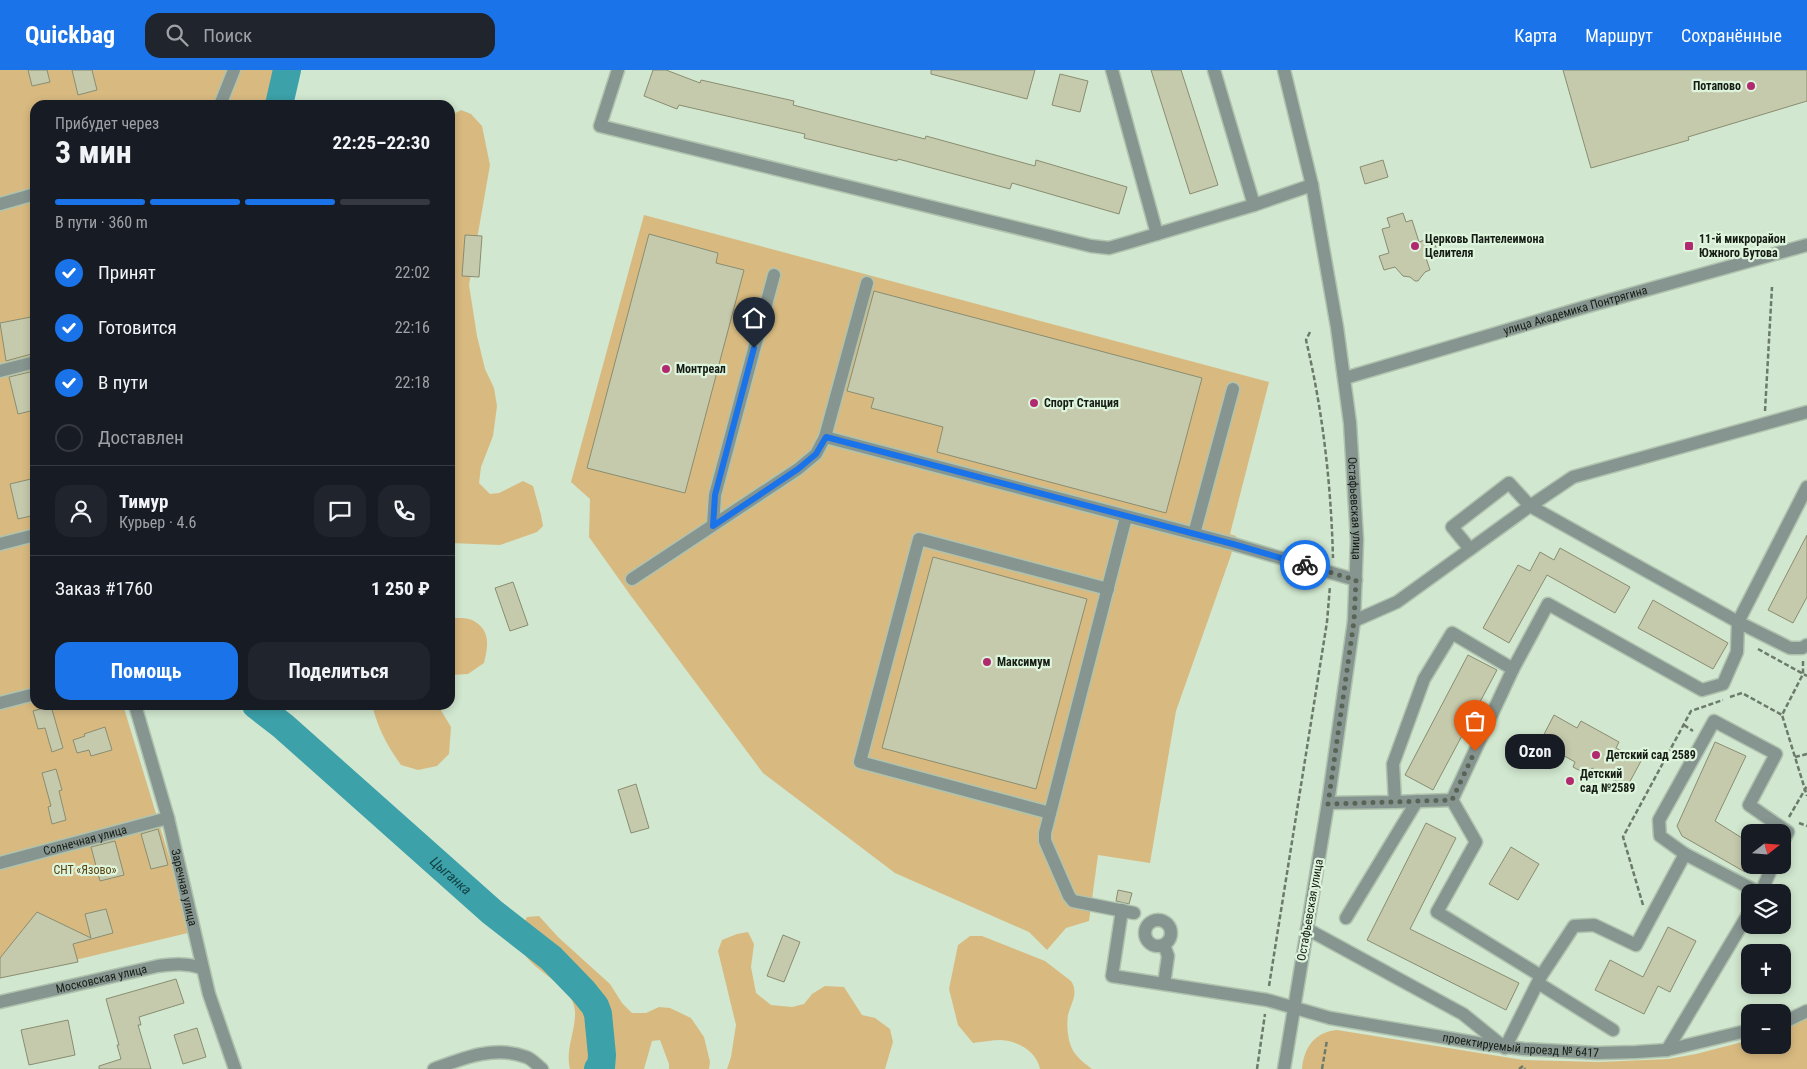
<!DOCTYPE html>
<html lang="ru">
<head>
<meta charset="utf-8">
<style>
	:root { --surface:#171b24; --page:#20242c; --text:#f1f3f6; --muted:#9ea1a6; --line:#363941; --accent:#1a73e8 }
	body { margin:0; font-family:"Roboto Condensed",sans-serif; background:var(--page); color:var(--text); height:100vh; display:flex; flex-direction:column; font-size:19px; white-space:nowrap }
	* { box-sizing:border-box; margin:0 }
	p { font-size:16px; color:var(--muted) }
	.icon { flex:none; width:28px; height:28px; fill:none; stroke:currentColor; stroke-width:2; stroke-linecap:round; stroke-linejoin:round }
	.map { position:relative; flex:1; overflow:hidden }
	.panel { position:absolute; left:30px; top:30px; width:425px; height:610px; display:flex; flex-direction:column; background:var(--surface); border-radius:15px; box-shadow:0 2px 8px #0003 }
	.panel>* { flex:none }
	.needle { width:32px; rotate:73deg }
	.buttons { position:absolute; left:1741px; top:754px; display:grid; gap:10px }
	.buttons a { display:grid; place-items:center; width:50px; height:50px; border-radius:10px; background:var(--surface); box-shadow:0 2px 8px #0003; font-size:25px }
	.pin { position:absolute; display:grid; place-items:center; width:42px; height:42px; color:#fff; margin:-51px -21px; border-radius:50% 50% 50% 0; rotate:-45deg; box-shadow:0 0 5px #0007 }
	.pin .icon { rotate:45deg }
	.courier { position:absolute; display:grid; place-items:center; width:50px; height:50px; margin:-25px; border:4px solid #1a73e8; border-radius:50%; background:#fff; color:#222; box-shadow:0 1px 6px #0007 }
	.bubble { position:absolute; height:35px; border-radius:15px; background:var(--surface); box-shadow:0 2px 8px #0003; font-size:16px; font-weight:700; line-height:35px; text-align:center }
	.summary em { font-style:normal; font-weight:700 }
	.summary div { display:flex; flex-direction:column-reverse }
	.summary { display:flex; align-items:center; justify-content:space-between; height:85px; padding:0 25px }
	h1 { font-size:32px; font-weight:700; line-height:38px }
	.bar { display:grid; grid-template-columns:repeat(4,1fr); gap:8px 5px; align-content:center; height:60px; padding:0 25px }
	.bar i { height:6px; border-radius:4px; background:var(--line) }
	.bar .active { background:var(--accent) }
	.bar p { grid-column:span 4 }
	.line { display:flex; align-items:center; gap:12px; padding:0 25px; border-top:1px solid var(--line) }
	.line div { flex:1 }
	.round { display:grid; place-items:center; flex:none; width:52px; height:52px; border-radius:15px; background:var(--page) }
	ol { padding:0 25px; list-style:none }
	li { display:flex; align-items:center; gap:15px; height:55px }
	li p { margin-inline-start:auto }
	li .icon { padding:5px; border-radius:50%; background:var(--accent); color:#fff; stroke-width:4 }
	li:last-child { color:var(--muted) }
	li i { width:28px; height:28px; border:2px solid var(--line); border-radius:50% }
	.button { display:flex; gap:10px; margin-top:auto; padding:10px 25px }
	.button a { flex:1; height:58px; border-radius:15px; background:var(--accent); color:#fff; font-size:20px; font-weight:700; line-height:58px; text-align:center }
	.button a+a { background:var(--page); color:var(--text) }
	header { display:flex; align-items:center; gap:30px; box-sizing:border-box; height:70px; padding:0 25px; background:var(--accent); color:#fff }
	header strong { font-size:24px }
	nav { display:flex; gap:28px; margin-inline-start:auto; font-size:18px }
	.search { width:350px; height:45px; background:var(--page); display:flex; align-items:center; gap:12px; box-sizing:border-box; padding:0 18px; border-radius:15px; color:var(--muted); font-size:19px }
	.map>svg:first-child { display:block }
	.green { fill:#d8ba80 }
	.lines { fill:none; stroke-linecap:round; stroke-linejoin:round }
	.river { stroke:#3ca1a9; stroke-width:28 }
	.building { fill:#c6caac; stroke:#898d71 }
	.minor-casing { stroke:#afc3ae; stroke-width:15 }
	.path { stroke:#6c7a6b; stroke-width:2.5; stroke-dasharray:5 2.5; stroke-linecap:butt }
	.minor { stroke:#879590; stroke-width:12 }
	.done { stroke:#576456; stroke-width:5; stroke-dasharray:0 9 }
	.route { stroke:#1a73e8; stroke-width:6 }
	.poi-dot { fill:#b12a6f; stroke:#def4dc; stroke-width:2 }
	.labels { text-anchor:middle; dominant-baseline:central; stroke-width:4.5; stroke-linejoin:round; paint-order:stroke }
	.poi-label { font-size:12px; font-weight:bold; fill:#161d15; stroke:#def4dc; text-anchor:start }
	.street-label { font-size:12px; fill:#161d15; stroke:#def4dc }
	.park-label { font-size:12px; fill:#5a4410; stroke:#def4dc }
	.water-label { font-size:14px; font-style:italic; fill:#124043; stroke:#def4dc }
</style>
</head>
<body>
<header>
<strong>Quickbag</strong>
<div class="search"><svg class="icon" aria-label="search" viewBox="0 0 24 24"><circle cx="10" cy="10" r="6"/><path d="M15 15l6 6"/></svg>Поиск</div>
<nav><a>Карта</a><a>Маршрут</a><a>Сохранённые</a></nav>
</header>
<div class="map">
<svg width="1807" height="999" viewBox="0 0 1807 999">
	<rect width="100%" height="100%" fill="#d1e7cf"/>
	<g class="green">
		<path d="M0,0h296l-11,35h-250v600h88l69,227 -192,46z"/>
		<path d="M461,40l10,4 11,12 8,39 -21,120 8,51 8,33 9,19 3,18 -4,30 -12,31 -2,16 11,11 9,-1 24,-12 10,5 8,29 2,11 -6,6 -37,13 -50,-2v-424l2,-4z"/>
		<path d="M644,145l625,167 -39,152 6,2 -5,19 -55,156 -26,152 -52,-8 -9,66 -23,7 -19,22 -18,-18 -134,-59 -132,-100 -132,-177 -42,-59 1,-38 -19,-17z"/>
		<path d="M450,548c7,0 18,-1 24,3 17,10 14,26 10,42l-16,11 -18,1z"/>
		<path d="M372,635h60l7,2 12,20 -2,27 -12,12 -19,4 -17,-5c-14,-19 -23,-37 -29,-60z"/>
		<path d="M539,846l19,21 52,47 12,19 10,10h14l13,-6 11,1 21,10 13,19 6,25 -1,7h-40v-5l-9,-24 -8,1 -8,28h-74c-5,-20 6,-38 5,-58 -2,-23 -33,-36 -46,-51 -4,-4 -6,-9 -9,-13l3,-22 4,-8z"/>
		<path d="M748,862l6,12 -3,23 5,26 15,12 21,2 12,-3 8,-10 13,-8 19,1 18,28 13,3 15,11 3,13 -8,27h-158l4,-12 5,-32 -18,-74 4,-11 15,-6z"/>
		<path d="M970,866h12l63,25 26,20c8,12 0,22 -3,34 -2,12 0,32 9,41 4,5 10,9 15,13h-52c-3,-17 -22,-28 -39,-29 -9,0 -19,2 -28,3l-15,-18 -9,-36 9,-44z"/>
		<path d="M1807,948v51h-505c2,-22 13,-37 35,-39l186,30 76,2 69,-3 28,-5 54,-14v5h32l1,-15z"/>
	</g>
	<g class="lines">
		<g class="river">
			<path d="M279,35l8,-35"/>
			<path id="s1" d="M256,635l27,21 209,186 59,46 32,33 12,15 3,8 4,41 -1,12 -3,2"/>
		</g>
	</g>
	<g class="building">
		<path d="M28,0h19l3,12 -18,4z"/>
		<path d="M72,0h20l5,20 -19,5z"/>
		<path d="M653,0h13l34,13 1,-3 93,21 -1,4 132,34 1,-3 109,30 1,-6 91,27 -8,27 -107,-31 -2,6 -112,-30 -1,2 -93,-23 1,-4 -126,-29 -2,4 -33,-13z"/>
		<path d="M931,0h104l-8,29 -96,-25z"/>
		<path d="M1151,0h30l37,115 -28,9z"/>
		<path d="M1563,0h244v31l-119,36 1,3 -98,28z"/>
		<path d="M1060,4l28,7 -8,31 -28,-7z"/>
		<path d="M1383,90l5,17 -23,7 -5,-17z"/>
		<path d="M1403,143l3,9 6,-2 7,22 14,-5 4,14 -12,4 5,15 -5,2 -7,9h-3l-5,-4 -7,-1 -8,-9 -11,3 -5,-14 10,-3 -7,-24 8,-2 -3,-9z"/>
		<path d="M649,164l69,19 -2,10 28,7 -59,223 -98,-25z"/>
		<path d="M465,165l17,1 -3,41 -17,-1z"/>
		<path d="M874,221l328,87 -36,135 -229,-61 6,-25 -72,-19 3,-10 -27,-7z"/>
		<path d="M31,247l4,21v15l-29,8 -6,-38z"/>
		<path d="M34,301l1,39 -17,4 -9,-37z"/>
		<path d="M35,408v37l-17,4 -8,-35z"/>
		<path d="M1807,465v62l-14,26 -25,-13z"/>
		<path d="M1560,478l70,39 -15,26 -68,-38 -38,68 -26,-15 35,-63 12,6 10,-19 14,8z"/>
		<path d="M933,487l154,42 -51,190 -154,-41z"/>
		<path d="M513,512l15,43 -18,6 -15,-43z"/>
		<path d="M1653,530l75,43 -15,26 -75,-41z"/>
		<path d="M1468,585l29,15 -64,120 -28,-15z"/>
		<path d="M51,636l12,42 -11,4 -7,-24 -7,1 -5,-18z"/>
		<path d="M1554,645l23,13 4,-7 38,21 -3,6 25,13 -14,26 -35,-19 -4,7 -15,-8 2,-5 -35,-20z"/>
		<path d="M105,657l7,23 -21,6 -2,-6 -12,3 -4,-13 12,-4 -1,-2z"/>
		<path d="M1715,672l31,14 -31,65 35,22v19l-5,10 -63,-36 -5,-10z"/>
		<path d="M56,699l6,21 -3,1 7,29 -14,4 -4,-17 3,-1 -9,-33z"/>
		<path d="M636,714l13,44 -18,5 -13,-43z"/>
		<path d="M1426,753l30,15 -46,91 109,54 -13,27 -139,-70z"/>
		<path d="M158,759l10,36 -17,4 -10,-35z"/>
		<path d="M115,771l9,34 -24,6 -9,-34z"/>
		<path d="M1511,777l28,17 -21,36 -29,-16z"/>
		<path d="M1118,820l14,3 -3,11 -13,-3z"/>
		<path d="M106,839l7,24 -40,11 5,18 -78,16v-20l37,-46 54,26 -6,-24z"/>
		<path d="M1668,857l28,14 -26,51 -12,-6 -14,28 -49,-24 15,-30 33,17z"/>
		<path d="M783,865l17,7 -16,40 -17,-6z"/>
		<path d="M176,909l8,24 -45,14 2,8h-3l13,44h-52v-3l22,-7 -4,-14h2l-13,-46z"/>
		<path d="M68,950l7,35 -46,10 -8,-35z"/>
		<path d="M197,958l9,29 -23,7 -9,-29z"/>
	</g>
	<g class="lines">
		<defs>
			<g id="minor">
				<path d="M618,0l-18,56 491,120 18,2 21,-6 124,-37 58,-20"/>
				<path d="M1112,0l45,164"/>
				<path d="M1214,0l40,135"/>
				<path id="s2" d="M1284,0l28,115 25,142 13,96 7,117 -3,81 -26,182 -44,266"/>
				<path d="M220,35l14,-35"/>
				<path d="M0,134l35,-10"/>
				<path d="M0,301l35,-9"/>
				<path id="s3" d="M1345,308l240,-71 222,-62"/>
				<path d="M825,367l408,107 123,36"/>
				<path d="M1126,447l-81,316v8l24,55 4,5 61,12"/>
				<path d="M713,455l2,-30 59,-220"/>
				<path d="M1194,464l39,-145"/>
				<path d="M0,474l35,-9"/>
				<path d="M1470,479l-18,-22 57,-44 21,23 208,116 52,26h12l5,-3"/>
				<path d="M632,509l166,-110 18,-15 9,-17 42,-154"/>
				<path d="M1354,551l43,-19 133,-96 43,-29 234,-65"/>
				<path d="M1513,599l35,-65 154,86 21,-6 14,-32 1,-30 69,-135"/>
				<path d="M0,633l35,-9"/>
				<path id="s4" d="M135,635l33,113 41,176 26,75"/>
				<path d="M1328,733l67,-1 -2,-38 31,-85 28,-46 61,36 -61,131 -57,2"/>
				<path d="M1050,743l-190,-51 59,-223 189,50"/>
				<path d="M1685,784l-25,-18 -1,-16 55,-99 62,33 -27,51 39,27 -6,12"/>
				<path id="s5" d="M0,793l168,-45"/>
				<path d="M1761,822l12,-27"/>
				<path id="s6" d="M1122,840l-10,66 155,24 63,18 153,26 41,5 74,4 38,-1 31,-2 83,-20"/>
				<path d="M1346,848l71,-117"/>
				<circle cx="1158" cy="863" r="13"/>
				<path d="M1307,859l156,85 42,34 36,-72 -104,-64 39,-70 -24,-42"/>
				<path d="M1164,875l4,11 -4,28"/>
				<path d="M1541,906l33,-50 20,-1 42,20 49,-91 73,38"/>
				<path d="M1538,913l75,47"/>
				<path id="s7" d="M0,932l158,-36c16,-2 29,-3 44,2"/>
				<path d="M1782,953l25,-12"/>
				<path d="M1667,980l83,-139"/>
				<path d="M434,999c29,-11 61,-24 92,-12 6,2 11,8 16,12"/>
			</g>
		</defs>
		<use href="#minor" class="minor-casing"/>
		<g class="path">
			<path d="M1310,262l-4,8c17,72 25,144 27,218"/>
			<path d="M1765,341l7,-124"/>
			<path d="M1758,579l49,27"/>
			<path d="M1803,591v13l-21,41 25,81"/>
			<path d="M1730,627l12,-4 40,22"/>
			<path d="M1684,655l9,6"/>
			<path d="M1795,687l12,-3"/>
			<path d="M1789,747l18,-31"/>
			<path d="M1799,753l8,3"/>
			<path d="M1643,835l-20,-68 68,-126 32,-11"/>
			<path d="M1269,916l58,-364 3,-36"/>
			<path d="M1257,999l8,-55"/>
			<path d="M1322,999l5,-29"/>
			<path d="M1519,999l4,-3 2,3"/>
		</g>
		<use href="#minor" class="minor"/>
	</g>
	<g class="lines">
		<path class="done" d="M1305,495l51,15 -2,41 -26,183 124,-4 23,-49"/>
		<path class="route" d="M754,278l-39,147 -2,31 85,-57 18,-15 10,-17 407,107 72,21"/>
	</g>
	<g class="poi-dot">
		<circle cx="1751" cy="16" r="5"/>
		<circle cx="1415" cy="176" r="5"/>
		<rect x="1684" y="171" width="10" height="10" rx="2.5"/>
		<circle cx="666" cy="299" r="5"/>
		<circle cx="1034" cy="333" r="5"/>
		<circle cx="987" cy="592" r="5"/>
		<circle cx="1596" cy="685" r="5"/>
		<circle cx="1570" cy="711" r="5"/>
	</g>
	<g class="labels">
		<g class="poi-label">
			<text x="1741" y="16" text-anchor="end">Потапово</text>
			<text x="1425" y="169">Церковь Пантелеимона<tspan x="1425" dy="14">Целителя</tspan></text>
			<text x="1699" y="169">11-й микрорайон<tspan x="1699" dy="14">Южного Бутова</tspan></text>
			<text x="676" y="299">Монтреал</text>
			<text x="1044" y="333">Спорт Станция</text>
			<text x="997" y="592">Максимум</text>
			<text x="1606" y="685">Детский сад 2589</text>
			<text x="1580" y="704">Детский<tspan x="1580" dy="14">сад №2589</tspan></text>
		</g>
		<g class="street-label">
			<text stroke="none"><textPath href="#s3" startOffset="240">улица Академика Понтрягина</textPath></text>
			<text stroke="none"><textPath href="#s2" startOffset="445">Остафьевская улица</textPath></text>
			<text stroke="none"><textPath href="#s5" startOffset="88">Солнечная улица</textPath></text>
			<text stroke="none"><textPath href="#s4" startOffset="189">Заречная улица</textPath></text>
			<text transform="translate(1310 840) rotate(-80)">Остафьевская улица</text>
			<text stroke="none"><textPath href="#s7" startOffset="104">Московская улица</textPath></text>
			<text stroke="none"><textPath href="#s6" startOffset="482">проектируемый проезд № 6417</textPath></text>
		</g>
		<g class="park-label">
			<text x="85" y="800">СНТ «Язово»</text>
		</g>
		<g class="water-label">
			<text stroke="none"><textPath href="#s1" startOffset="259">Цыганка</textPath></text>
		</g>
	</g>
</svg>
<div class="buttons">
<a><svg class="needle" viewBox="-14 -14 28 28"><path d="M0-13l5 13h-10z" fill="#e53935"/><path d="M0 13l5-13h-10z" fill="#9ea1a6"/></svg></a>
<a><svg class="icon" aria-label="layers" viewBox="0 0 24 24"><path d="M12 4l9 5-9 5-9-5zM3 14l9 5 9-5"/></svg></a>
<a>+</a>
<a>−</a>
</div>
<div class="pin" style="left:1475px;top:681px;background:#ea580c"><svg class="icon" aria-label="bag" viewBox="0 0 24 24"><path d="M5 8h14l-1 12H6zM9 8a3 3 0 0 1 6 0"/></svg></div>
<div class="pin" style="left:754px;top:278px;background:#1f2937"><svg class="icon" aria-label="home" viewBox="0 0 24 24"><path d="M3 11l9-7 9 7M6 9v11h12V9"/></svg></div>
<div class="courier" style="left:1305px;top:495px"><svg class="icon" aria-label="bike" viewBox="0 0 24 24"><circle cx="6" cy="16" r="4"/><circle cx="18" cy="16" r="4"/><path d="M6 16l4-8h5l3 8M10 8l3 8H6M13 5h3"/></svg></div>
<div class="bubble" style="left:1505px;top:664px;width:60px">Ozon</div>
<section class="panel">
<div class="summary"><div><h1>3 мин</h1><p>Прибудет через</p></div><em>22:25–22:30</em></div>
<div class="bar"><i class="active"></i><i class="active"></i><i class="active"></i><i></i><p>В пути · 360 m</p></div>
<ol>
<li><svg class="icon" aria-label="check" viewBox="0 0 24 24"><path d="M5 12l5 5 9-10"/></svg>Принят<p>22:02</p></li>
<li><svg class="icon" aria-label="check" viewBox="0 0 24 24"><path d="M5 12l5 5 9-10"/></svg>Готовится<p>22:16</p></li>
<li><svg class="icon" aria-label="check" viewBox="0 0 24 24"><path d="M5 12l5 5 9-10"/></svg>В пути<p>22:18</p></li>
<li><i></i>Доставлен</li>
</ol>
<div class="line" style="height:90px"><a class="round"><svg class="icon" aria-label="person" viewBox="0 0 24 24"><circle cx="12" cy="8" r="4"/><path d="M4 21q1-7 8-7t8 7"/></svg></a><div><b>Тимур</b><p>Курьер · 4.6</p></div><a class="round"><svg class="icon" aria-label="chat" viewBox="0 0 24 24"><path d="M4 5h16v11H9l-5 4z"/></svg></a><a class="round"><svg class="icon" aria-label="phone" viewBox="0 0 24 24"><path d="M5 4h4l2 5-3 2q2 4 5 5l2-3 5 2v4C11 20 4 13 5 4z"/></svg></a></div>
<div class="line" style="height:65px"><div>Заказ #1760</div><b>1 250 ₽</b></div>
<div class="button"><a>Помощь</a><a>Поделиться</a></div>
</section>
</div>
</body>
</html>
